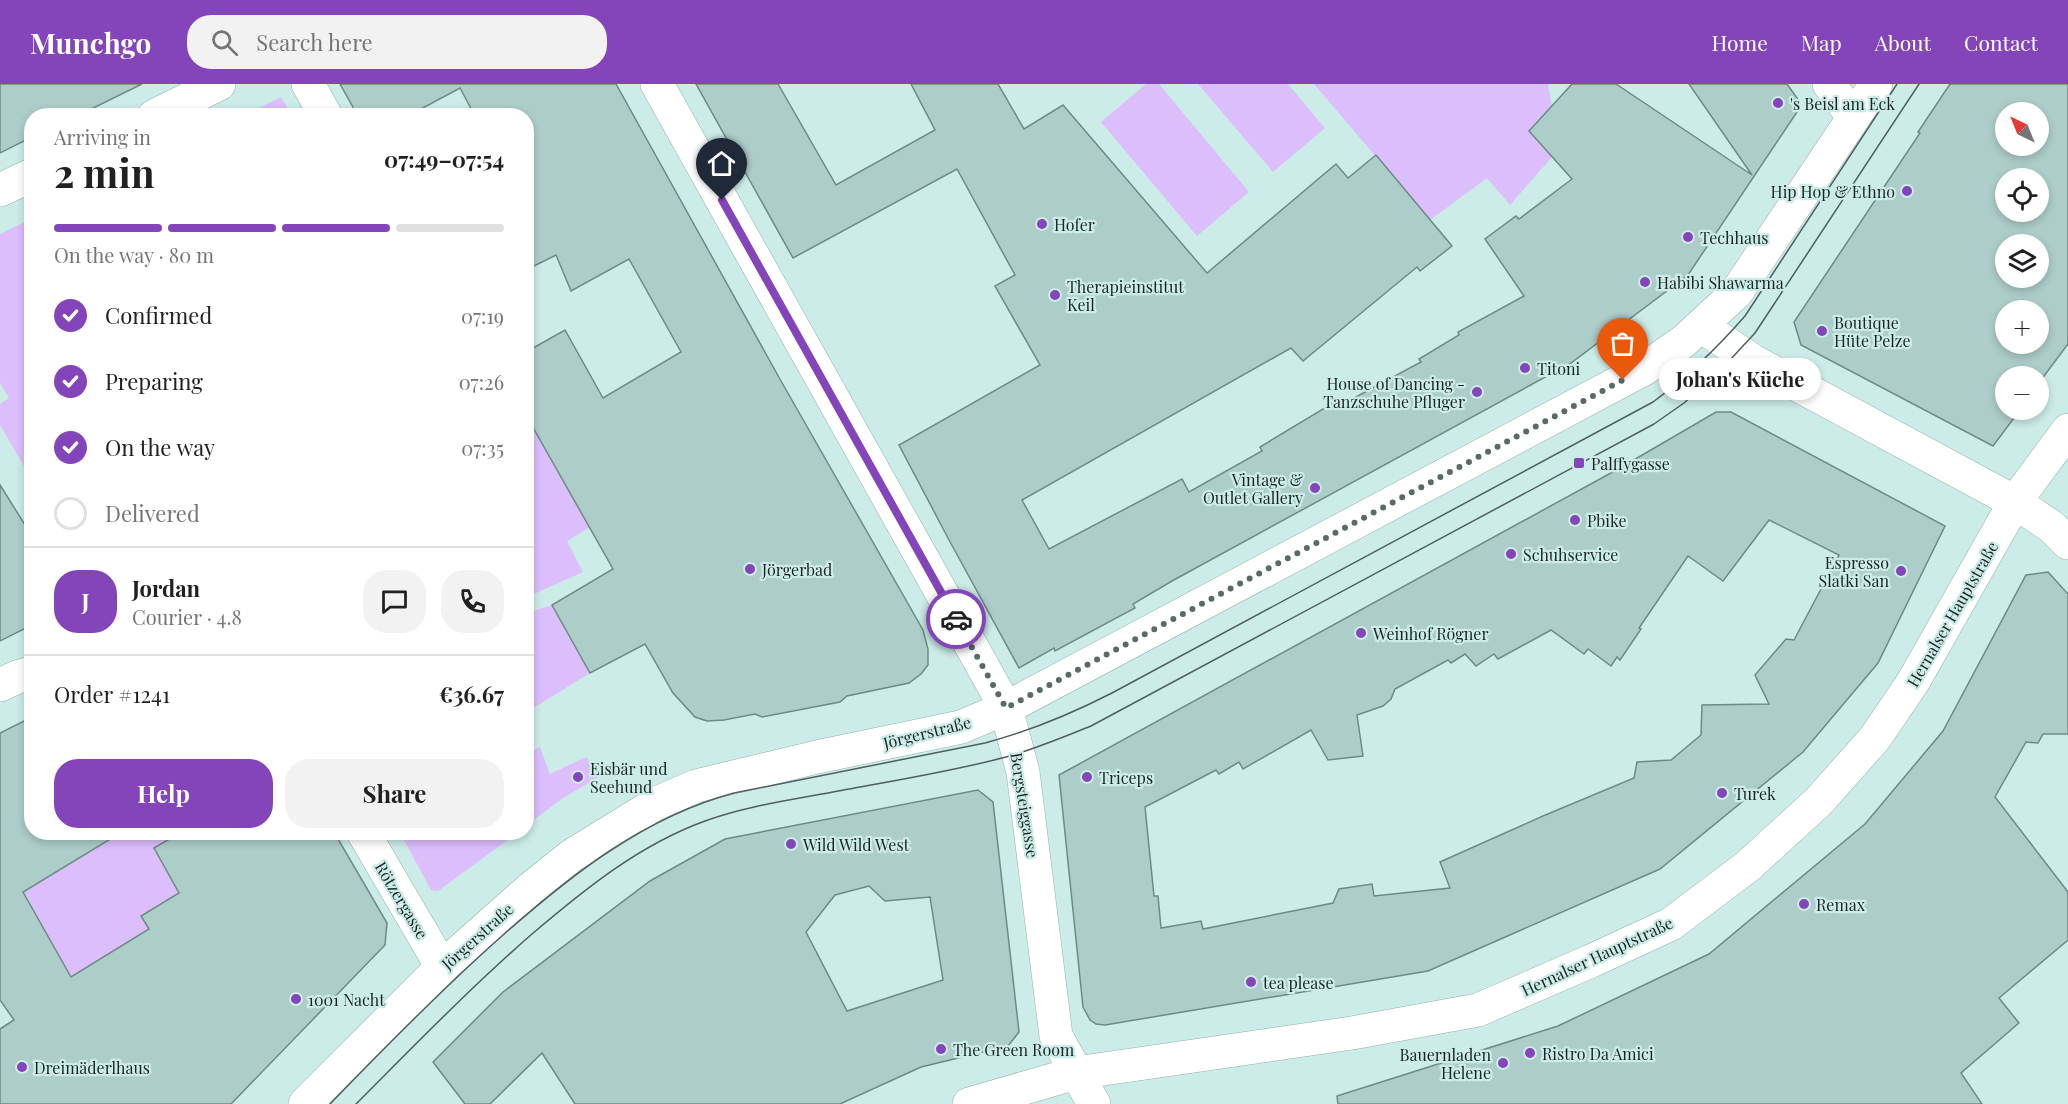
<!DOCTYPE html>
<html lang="en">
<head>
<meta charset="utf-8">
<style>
	:root { --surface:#fff; --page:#f2f2f2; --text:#202124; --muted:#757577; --line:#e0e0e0; --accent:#8445ba }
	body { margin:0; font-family:"Playfair Display",serif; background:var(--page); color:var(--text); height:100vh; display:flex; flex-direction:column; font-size:22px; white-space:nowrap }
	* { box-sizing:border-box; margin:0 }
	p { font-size:20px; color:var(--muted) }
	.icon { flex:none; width:33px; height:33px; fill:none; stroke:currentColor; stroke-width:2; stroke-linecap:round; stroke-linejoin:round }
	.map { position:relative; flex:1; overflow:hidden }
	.side { position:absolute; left:24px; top:24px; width:510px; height:732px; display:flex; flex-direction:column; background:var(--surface); border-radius:24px; box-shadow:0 3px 9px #0003 }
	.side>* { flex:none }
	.needle { width:39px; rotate:317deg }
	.fabs { position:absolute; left:1995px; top:18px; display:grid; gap:12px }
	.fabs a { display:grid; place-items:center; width:54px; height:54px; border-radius:50%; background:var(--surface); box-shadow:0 3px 9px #0003; font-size:30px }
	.pin { position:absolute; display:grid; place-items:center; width:51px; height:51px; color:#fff; margin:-62px -26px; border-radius:50% 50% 50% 0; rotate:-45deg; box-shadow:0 0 6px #0007 }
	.pin .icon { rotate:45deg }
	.courier { position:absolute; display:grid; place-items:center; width:60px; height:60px; margin:-30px; border:4px solid #8445ba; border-radius:50%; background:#fff; color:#222; box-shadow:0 2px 8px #0007 }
	.bubble { position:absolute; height:42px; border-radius:21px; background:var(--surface); box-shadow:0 3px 9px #0003; font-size:20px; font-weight:700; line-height:42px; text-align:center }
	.head em { font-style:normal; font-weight:700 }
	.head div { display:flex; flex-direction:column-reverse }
	.head { display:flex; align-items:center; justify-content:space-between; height:102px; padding:0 30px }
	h1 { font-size:39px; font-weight:700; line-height:45px }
	.bar { display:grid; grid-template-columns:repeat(4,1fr); gap:9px 6px; align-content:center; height:72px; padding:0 30px }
	.bar i { height:8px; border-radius:4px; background:var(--line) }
	.bar .on { background:var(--accent) }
	.bar p { grid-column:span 4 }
	.line { display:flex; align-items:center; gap:15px; padding:0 30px; border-top:2px solid var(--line) }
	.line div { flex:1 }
	.round { display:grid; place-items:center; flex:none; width:63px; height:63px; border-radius:24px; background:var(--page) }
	ol { padding:0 30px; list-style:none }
	li { display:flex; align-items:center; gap:18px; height:66px }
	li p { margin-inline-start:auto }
	li .icon { padding:6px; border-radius:50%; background:var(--accent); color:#fff; stroke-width:4 }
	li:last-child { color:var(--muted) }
	li i { width:33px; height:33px; border:3px solid var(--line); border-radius:50% }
	.action { display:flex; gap:12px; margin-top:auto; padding:12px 30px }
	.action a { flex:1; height:69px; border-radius:24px; background:var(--accent); color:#fff; font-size:24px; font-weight:700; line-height:69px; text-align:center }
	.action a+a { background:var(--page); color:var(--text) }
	header { display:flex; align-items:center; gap:36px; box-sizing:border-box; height:84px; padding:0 30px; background:var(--accent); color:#fff }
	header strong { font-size:28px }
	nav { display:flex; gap:33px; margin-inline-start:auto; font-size:21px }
	.search { width:420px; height:54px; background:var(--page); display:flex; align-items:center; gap:15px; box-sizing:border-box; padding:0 21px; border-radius:24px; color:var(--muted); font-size:22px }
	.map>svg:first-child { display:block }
	.green { fill:#dcbefd }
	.building { fill:#adcdc8; stroke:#6d8b86; stroke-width:1.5; fill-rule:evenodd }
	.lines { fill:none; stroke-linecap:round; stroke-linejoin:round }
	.street-casing { stroke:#92b1ac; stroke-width:34 }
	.secondary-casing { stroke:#92b1ac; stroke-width:34 }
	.street { stroke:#fff; stroke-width:33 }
	.secondary { stroke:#fff; stroke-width:33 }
	.tram { stroke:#4e5f5d; stroke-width:1.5 }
	.done { stroke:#586b68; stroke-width:6; stroke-dasharray:0 10.8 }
	.route { stroke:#8445ba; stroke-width:8 }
	.poi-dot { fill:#8445ba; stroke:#ccece7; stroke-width:2 }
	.labels { text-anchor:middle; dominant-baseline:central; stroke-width:4.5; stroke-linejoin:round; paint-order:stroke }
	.poi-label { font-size:16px; fill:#192524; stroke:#ccece7; text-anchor:start }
	.street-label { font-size:16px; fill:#192524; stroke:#ccece7 }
</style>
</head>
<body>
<header>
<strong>Munchgo</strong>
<div class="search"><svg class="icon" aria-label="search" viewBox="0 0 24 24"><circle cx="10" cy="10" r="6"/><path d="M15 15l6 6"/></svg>Search here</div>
<nav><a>Home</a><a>Map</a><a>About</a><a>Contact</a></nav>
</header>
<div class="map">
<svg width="2068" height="1020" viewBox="0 0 2068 1020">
	<rect width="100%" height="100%" fill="#ccece7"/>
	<g class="green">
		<path d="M1146,0h13l90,108 -52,44 -96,-114z"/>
		<path d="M1198,0h90l37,44 -52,44z"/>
		<path d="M1314,0h234l4,22 -22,25 22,26 -42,48 -23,-27 -57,42z"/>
		<path d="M281,13l11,18h-48z"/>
		<path d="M31,135v259l-31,-53v-21l9,-6 -9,-15v-149z"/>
		<path d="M536,348l54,95 -23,14 16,31 -56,25 -1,-160z"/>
		<path d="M552,521l38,68 -63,39v-99z"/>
		<path d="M540,663l10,27 36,-17 16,18 -39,23 -36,27v-72z"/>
		<path d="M104,749h77l-27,16 25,44 -30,36 -77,48 -72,-120 30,-1 15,23 64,-38z"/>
		<path d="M402,749v-1l115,1 -79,58 -7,-1 -27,-50z"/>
	</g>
	<g class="building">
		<path d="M0,0h142l-65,32h-45v21l-32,16z"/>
		<path d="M340,0h276l165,297 142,249 5,19v16l-7,9 -12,9 -62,13 -7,6 -78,15 -7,-3 -31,6 -17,1 -12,-4 -22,-24 -28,-49 -55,29 -38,-68 61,-36 -87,-154v-63l39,-22 38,68 78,-46 -52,-93 -58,32 -15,-36 -30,15v-154h-51l-15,-28 -52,28h-50z"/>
		<path d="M696,0h82l58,101 99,-55 -24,-46h87l26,45 39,-24 144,168 129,-109 12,14 28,-23 76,91 -32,25 -3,-4 -114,94 -12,-13 -269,152 27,49 133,-70 7,13 73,-41 -2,-4 78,-47 3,5 80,-43 -2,-3 40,-24 -1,-3 66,-36 -39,-57 31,-23 3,3 53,-40 -43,-48 43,-47h44l136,91 -63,-91h98l10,14v14l-109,163 -117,88 -399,218 -39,23 2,4 -80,43 -1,-3 -35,20 -70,-128 -50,-95 141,-80 -45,-79 20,-11 -58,-106 -164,89z"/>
		<path d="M1950,0h118v260l-30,40v-8h-32v34h14l-27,36 -192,-101 -7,-23 126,-189 -2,-1zM2006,28h32v34h-32zM2006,94h32v34h-32zM2006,160h32v34h-32zM2006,226h32v34h-32z"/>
		<path d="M1716,328h15l214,114 -67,137 -75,89 -143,117 -232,102 -323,54 -9,-1 -6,-4 -7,-13 -24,-232 561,-307zM1769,436l70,35 -45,85 -8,-1 -31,36 14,29 -67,1 -1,30 -30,25 -34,2 -3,16 -91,38 -103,46 10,26 -76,8 -2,-12 -33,5 -6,14 -130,26 -2,-8 -40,7 -3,-32h-4l-9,-89 71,-37 3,4 20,-12 4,7 68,-39 17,30 35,-4 -6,-41 26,-9 8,-7 4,-10 53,-29 3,3 14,-9 11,12 18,-12 4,5 53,-29 33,24 4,-5 23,17 6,-9 3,3 21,-31 -2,-1 49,-72 35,25z"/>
		<path d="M0,401l32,51v89l-32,16z"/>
		<path d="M2048,488l20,22v140h-25l-5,9 -12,-1 -31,55 73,95v48l-69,58 20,25 -58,50 21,31h-644l-1,-8 221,-70 151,-72 156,-130 78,-93 83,-156z"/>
		<path d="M32,633v115h90l-99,60 48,85 78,-48 -8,-13 38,-23 -25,-45 27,-16h153l53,91 -2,22 -154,159h-231v-75l14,-9 -14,-20v-267z"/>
		<path d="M978,706l15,12 26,230 -11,14 -87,21 -81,37h-265l-33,-51 -52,51h-25l-32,-42 70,-70 147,-111 75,-42zM869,802l16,15 45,-4 13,83 -96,31 -41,-79 29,-37z"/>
	</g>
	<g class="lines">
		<defs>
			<g id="street">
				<path d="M308,0l18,32"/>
				<path d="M657,0l349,624 17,64 33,264 38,68"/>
				<path d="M1829,0l24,33"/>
				<path d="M154,32l65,-32"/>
				<path d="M0,106l32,-15"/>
				<path d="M1701,242l52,35 262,141 37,25 16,16"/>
				<path d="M0,601l17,-8 15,-4"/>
				<path d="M363,748l79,135"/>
			</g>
			<g id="secondary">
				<path d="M305,1020l137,-137 88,-78 41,-33 86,-53 39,-17 121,-29 144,-30 45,-19 638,-339 40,-28 52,-48 140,-209"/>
				<path d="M969,1020l107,-31 276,-40 126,-23 113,-49 80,-37 77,-58 71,-65 56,-63 38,-56 102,-180 53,-72"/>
			</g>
		</defs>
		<use href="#street" class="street-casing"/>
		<use href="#secondary" class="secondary-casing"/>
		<use href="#street" class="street"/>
		<use href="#secondary" class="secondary"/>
		<g class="tram">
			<path d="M330,1020c56,-58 112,-115 173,-169 68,-60 141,-118 231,-142l251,-50c45,-12 86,-29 127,-50l541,-291c34,-25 64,-54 92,-86l152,-232"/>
			<path d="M356,1020c58,-58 114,-116 176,-170 53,-45 107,-89 173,-113 41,-15 86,-21 128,-29 58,-11 117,-20 173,-35 29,-8 57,-20 85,-31l563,-302 30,-21 32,-28 39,-42 164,-249"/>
		</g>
	</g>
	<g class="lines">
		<path class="done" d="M956,535l50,89 617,-328"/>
		<path class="route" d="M722,116l234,419"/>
	</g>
	<g class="poi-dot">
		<circle cx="1778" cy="19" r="6"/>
		<circle cx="1907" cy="107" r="6"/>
		<circle cx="1042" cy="140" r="6"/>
		<circle cx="1688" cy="153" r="6"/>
		<circle cx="1645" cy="198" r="6"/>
		<circle cx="1055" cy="211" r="6"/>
		<circle cx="1822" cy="247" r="6"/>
		<circle cx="1525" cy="284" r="6"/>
		<circle cx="1477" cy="308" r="6"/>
		<rect x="1573" y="373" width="12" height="12" rx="3"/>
		<circle cx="1315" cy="404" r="6"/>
		<circle cx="1575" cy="436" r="6"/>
		<circle cx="1511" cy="470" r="6"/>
		<circle cx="750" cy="485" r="6"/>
		<circle cx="1901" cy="487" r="6"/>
		<circle cx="1361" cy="549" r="6"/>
		<circle cx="578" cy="693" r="6"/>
		<circle cx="1087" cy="693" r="6"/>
		<circle cx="1722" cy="709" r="6"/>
		<circle cx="791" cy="760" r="6"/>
		<circle cx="1804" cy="820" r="6"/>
		<circle cx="1251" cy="898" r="6"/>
		<circle cx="296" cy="915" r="6"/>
		<circle cx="941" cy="965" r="6"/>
		<circle cx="1530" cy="969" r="6"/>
		<circle cx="1503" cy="979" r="6"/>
		<circle cx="22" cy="983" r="6"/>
	</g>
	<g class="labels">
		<g class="poi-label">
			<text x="1790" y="19">'s Beisl am Eck</text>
			<text x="1895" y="107" text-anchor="end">Hip Hop &amp; Ethno</text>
			<text x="1054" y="140">Hofer</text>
			<text x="1700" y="153">Techhaus</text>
			<text x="1657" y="198">Habibi Shawarma</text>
			<text x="1067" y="202">Therapieinstitut<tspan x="1067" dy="18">Keil</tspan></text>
			<text x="1834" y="238">Boutique<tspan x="1834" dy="18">Hüte Pelze</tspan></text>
			<text x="1537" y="284">Titoni</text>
			<text x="1465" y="299" text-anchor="end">House of Dancing -<tspan x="1465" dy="18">Tanzschuhe Pfluger</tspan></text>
			<text x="1591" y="379">Palffygasse</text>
			<text x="1303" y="395" text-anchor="end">Vintage &amp;<tspan x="1303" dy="18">Outlet Gallery</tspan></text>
			<text x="1587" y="436">Pbike</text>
			<text x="1523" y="470">Schuhservice</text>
			<text x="1889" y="478" text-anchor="end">Espresso<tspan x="1889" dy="18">Slatki San</tspan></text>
			<text x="762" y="485">Jörgerbad</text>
			<text x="1373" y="549">Weinhof Rögner</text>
			<text x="590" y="684">Eisbär und<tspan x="590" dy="18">Seehund</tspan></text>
			<text x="1099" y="693">Triceps</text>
			<text x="1734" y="709">Turek</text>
			<text x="803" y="760">Wild Wild West</text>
			<text x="1816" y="820">Remax</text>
			<text x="1263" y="898">tea please</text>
			<text x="308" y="915">1001 Nacht</text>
			<text x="953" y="965">The Green Room</text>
			<text x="1542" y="969">Ristro Da Amici</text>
			<text x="1491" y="970" text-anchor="end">Bauernladen<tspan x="1491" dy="18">Helene</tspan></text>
			<text x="34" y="983">Dreimäderlhaus</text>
		</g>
		<g class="street-label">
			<text transform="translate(1952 530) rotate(-60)">Hernalser Hauptstraße</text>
			<text transform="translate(927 648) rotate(-14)">Jörgerstraße</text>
			<text transform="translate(1025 721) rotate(81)">Bergsteiggasse</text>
			<text transform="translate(402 816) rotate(59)">Rötzergasse</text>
			<text transform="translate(477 852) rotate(-42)">Jörgerstraße</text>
			<text transform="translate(1597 872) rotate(-25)">Hernalser Hauptstraße</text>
		</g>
	</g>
</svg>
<div class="fabs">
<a><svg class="needle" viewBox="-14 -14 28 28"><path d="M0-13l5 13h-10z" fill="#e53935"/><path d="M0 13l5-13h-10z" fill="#757577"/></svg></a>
<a><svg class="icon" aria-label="locate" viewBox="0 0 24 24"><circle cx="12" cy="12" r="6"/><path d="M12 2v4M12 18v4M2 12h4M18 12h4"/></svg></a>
<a><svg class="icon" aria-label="layers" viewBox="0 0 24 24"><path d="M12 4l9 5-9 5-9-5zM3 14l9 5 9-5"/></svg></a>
<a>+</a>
<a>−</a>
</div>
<div class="pin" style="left:1623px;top:296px;background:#ea580c"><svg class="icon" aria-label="bag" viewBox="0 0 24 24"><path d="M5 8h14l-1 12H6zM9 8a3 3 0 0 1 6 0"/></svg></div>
<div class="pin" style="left:722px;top:116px;background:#1f2937"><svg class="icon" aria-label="home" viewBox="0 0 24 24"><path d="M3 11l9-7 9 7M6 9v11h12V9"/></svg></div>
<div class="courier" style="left:956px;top:535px"><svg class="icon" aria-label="car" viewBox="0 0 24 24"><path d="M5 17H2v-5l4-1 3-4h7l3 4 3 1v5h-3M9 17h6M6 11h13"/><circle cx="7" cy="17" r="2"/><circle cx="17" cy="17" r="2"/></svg></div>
<div class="bubble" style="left:1659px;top:274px;width:162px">Johan's Küche</div>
<section class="side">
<div class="head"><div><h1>2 min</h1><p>Arriving in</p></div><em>07:49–07:54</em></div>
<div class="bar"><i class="on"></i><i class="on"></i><i class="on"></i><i></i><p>On the way · 80 m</p></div>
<ol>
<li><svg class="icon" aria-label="check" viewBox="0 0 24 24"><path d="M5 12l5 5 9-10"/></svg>Confirmed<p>07:19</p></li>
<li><svg class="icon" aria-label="check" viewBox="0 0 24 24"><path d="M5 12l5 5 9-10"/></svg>Preparing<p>07:26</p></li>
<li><svg class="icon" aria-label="check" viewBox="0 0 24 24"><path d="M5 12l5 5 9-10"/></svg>On the way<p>07:35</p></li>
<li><i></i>Delivered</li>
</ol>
<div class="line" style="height:108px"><b class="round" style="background:var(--accent);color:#fff">J</b><div><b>Jordan</b><p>Courier · 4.8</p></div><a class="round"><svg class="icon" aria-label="chat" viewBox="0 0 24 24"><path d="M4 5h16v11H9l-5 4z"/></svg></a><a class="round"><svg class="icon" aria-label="phone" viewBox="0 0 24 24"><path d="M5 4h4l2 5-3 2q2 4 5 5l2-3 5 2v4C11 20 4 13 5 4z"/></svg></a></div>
<div class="line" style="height:78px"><div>Order #1241</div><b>€36.67</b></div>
<div class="action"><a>Help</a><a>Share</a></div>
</section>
</div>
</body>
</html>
